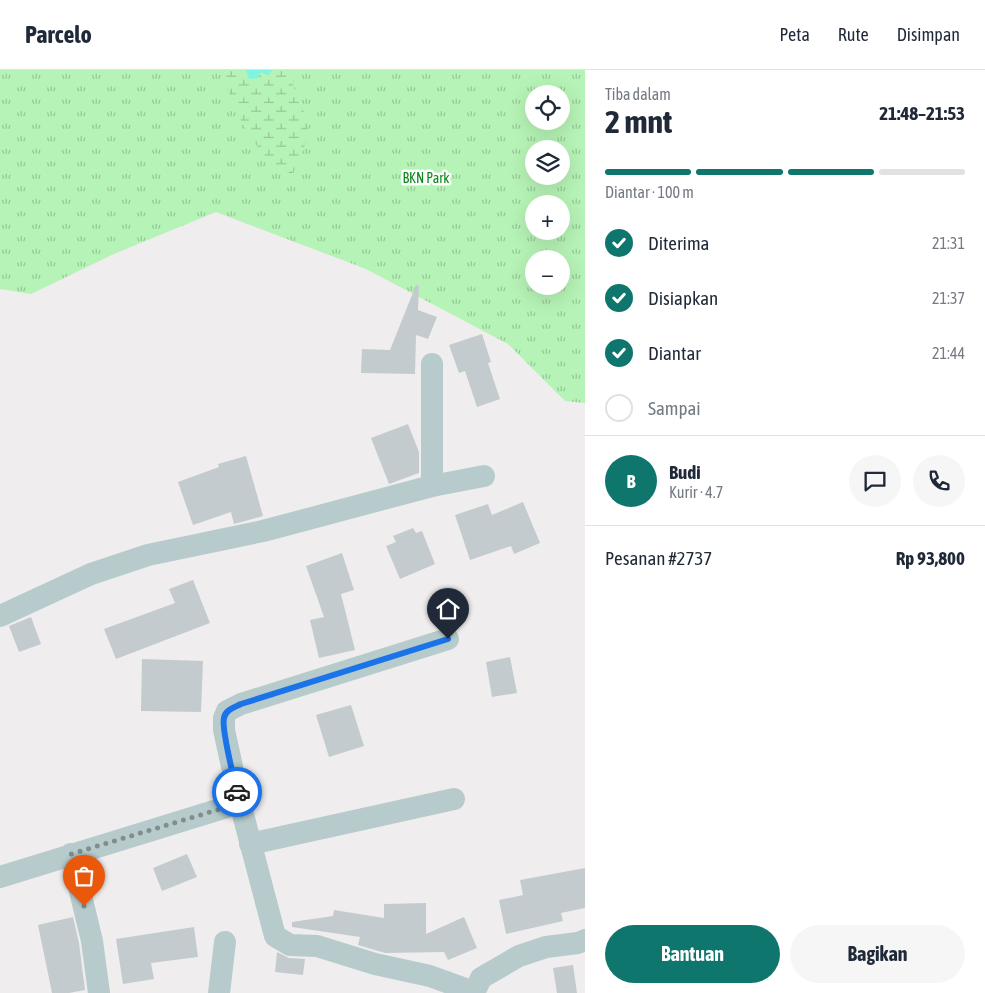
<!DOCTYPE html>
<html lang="id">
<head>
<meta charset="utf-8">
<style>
	:root { --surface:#fff; --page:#f6f6f7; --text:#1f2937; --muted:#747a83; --line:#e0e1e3; --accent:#0f766e }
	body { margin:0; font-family:"Asap Condensed",sans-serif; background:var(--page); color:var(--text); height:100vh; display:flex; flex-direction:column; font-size:19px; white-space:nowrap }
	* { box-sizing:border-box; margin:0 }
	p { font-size:16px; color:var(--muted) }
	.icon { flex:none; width:28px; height:28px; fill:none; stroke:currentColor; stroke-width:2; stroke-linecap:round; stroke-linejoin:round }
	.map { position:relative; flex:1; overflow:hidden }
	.panel { display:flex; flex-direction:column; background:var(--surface); width:400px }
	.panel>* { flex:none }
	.buttons { position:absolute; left:525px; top:15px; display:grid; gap:10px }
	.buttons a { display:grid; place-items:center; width:45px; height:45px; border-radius:50%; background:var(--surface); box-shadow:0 5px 20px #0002; font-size:25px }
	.pin { position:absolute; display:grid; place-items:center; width:42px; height:42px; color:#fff; margin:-51px -21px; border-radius:50% 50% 50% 0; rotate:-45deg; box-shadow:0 0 5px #0007 }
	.pin .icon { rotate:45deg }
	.courier { position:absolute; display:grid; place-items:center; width:50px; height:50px; margin:-25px; border:4px solid #1a73e8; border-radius:50%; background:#fff; color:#222; box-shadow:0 1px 6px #0007 }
	.overview em { font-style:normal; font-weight:700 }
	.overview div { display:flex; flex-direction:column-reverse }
	.overview { display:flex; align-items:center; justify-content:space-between; height:85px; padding:0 20px }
	h1 { font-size:32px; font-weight:700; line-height:38px }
	.bar { display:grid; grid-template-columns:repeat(4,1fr); gap:8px 5px; align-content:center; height:60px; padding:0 20px }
	.bar i { height:6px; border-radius:4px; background:var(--line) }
	.bar .selected { background:var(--accent) }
	.bar p { grid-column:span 4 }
	.line { display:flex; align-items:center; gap:12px; padding:0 20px; border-top:1px solid var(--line) }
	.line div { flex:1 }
	.round { display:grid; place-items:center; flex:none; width:52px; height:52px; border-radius:26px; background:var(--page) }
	ol { padding:0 20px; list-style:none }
	li { display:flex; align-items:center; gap:15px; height:55px }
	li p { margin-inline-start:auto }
	li .icon { padding:5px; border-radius:50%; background:var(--accent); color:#fff; stroke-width:4 }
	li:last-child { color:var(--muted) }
	li i { width:28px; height:28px; border:2px solid var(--line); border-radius:50% }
	.action { display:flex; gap:10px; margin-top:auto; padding:10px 20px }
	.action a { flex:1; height:58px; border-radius:30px; background:var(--accent); color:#fff; font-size:20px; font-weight:700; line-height:58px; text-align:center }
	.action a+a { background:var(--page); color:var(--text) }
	header { display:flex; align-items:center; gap:30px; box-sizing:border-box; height:70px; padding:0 25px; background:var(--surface); border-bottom:1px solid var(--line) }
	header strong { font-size:24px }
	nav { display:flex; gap:28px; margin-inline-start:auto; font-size:18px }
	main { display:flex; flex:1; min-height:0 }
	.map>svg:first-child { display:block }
	.grass { fill:url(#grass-tufts); fill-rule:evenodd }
	.wetland { fill:url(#wetland-marsh) }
	.water { fill:url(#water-ripples) }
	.building { fill:#c3cbce }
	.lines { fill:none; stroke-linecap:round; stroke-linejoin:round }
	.street { stroke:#b7cbcc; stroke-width:22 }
	.done { stroke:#808e90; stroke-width:5; stroke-dasharray:0 9 }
	.route { stroke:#1a73e8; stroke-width:6 }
	.labels { text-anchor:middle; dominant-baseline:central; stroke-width:5; stroke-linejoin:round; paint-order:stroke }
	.park-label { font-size:14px; fill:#0d851a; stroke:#fff }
</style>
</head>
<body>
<header>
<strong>Parcelo</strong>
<nav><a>Peta</a><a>Rute</a><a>Disimpan</a></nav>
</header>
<main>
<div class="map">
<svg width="585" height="923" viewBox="0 0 585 923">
	<defs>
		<pattern id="grass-tufts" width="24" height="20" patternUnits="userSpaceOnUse" patternTransform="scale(1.25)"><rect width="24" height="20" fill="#b6f3b6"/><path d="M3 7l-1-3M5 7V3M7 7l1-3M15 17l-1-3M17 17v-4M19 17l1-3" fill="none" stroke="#96c897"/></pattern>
		<pattern id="wetland-marsh" width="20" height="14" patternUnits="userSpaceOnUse" patternTransform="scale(1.25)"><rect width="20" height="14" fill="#b6f3b6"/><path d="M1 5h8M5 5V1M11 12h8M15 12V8" fill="none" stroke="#96c897"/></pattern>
		<pattern id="water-ripples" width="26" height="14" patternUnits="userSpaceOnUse" patternTransform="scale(1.25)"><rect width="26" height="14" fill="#7ef5df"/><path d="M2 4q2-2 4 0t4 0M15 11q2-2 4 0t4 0" fill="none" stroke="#6ed4c2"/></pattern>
	</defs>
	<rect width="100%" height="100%" fill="#f0edee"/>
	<path class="grass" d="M0,0h585v333l-20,-2 -57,-57 -142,-75 -150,-57 -100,41 -85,41 -31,-5zM534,24h27v27h-27zM534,79h27v27h-27zM534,134h27v27h-27zM534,189h27v27h-27z"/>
	<path class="wetland" d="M219,0h76l-2,15 15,37 -2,21 -14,33 -13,-4 -32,-38z"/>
	<path class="water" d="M246,0h26l-3,5 -8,-3 -3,6 -9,1z"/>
	<g class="building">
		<path d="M416,215l3,1 -1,24 19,7 -9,22 -12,-4 -1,39 -54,-1 1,-24 28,1z"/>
		<path d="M482,264l9,28 -3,1 12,36 -23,8 -12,-36 -6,2 -10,-28z"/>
		<path d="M408,354l11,28v21l-30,11 -18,-46z"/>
		<path d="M246,386l17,60 -29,8 -3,-12 -38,13 -15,-43 41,-15 -1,-3z"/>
		<path d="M523,432l17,41 -26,11 -3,-8 -41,14 -15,-45 33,-11 4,11z"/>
		<path d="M413,458l3,5 6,-2 13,33 -35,15 -14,-33 10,-4 -3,-6z"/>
		<path d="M342,483l12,37 -13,4 14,56 -36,8 -9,-38 14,-3 -18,-51z"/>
		<path d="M193,510l17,43 -94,36 -12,-30 71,-26 -6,-14z"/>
		<path d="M31,547l10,27 -22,8 -10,-26z"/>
		<path d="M510,587l7,36 -25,4 -6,-35z"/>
		<path d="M142,589l61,2 -2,51 -60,-1z"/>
		<path d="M351,635l13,41 -35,11 -13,-42z"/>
		<path d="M187,784l10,23 -35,14 -9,-23z"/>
		<path d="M585,798v40l-24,5 2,8 -57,13 -7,-34 24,-5 -3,-15z"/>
		<path d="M426,833v31l38,-17 13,31 -29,12 -4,-8 -59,1 -27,-8 2,-8 -68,-10v-5l41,-6 1,-6 50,8v-14z"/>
		<path d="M73,847l6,26 6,47 -16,3h-17l-14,-68z"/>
		<path d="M194,857l4,30 -47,6 3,16 -31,5 -7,-45z"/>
		<path d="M277,882l12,6 16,1 -2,16 -28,-3z"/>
		<path d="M573,895l4,28h-20l-4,-25z"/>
	</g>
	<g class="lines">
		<g class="street">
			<path d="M432,416v-122"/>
			<path d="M0,546l91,-42 57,-19 115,-24 169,-45 52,-10"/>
			<path d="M448,569l-207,65 -14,7 -3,7v12l16,73 35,133 15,9 27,1 58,18 55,12 44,16"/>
			<path d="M250,774l204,-45"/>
			<path d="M71,784l21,87 7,52"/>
			<path d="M0,807l240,-74"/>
			<path d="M219,923l6,-51"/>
			<path d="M474,923l7,-15 38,-22 27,-9 32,-4 7,-3"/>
		</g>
	</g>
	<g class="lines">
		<path class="done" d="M84,836l-13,-52 169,-51 -3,-11"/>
		<path class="route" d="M237,722c-3,-14 -16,-63 -13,-74 1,-8 11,-11 17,-14l207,-65"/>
	</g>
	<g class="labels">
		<g class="park-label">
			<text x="426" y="108">BKN Park</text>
		</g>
	</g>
</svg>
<div class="buttons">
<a><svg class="icon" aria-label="locate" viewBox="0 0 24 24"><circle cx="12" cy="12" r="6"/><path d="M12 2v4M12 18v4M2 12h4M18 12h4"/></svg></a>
<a><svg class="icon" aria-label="layers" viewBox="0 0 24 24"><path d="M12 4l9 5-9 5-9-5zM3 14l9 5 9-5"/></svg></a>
<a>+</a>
<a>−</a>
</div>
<div class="pin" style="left:84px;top:836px;background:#ea580c"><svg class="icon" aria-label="bag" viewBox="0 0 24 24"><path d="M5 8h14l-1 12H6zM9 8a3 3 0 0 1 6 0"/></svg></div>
<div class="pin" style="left:448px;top:569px;background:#1f2937"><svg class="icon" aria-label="home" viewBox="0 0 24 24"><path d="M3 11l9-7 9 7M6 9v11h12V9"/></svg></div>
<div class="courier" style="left:237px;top:722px"><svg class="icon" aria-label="car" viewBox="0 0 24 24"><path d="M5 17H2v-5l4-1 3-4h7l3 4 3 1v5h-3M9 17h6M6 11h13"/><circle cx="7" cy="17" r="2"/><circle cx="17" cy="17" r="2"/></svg></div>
</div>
<section class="panel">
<div class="overview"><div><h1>2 mnt</h1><p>Tiba dalam</p></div><em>21:48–21:53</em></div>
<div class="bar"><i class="selected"></i><i class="selected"></i><i class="selected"></i><i></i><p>Diantar · 100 m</p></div>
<ol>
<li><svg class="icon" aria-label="check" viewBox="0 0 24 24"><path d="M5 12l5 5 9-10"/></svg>Diterima<p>21:31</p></li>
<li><svg class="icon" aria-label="check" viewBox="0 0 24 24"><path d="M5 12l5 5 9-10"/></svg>Disiapkan<p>21:37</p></li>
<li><svg class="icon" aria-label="check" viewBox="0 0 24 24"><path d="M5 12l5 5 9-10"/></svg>Diantar<p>21:44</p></li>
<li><i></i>Sampai</li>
</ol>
<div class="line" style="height:90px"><b class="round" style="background:var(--accent);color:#fff">B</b><div><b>Budi</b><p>Kurir · 4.7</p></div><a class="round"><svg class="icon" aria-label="chat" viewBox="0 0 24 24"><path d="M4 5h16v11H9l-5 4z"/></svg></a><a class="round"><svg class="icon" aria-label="phone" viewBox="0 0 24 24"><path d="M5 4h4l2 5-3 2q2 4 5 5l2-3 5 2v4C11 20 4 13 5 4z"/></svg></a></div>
<div class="line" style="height:65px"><div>Pesanan #2737</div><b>Rp 93,800</b></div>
<div class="action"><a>Bantuan</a><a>Bagikan</a></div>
</section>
</main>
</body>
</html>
